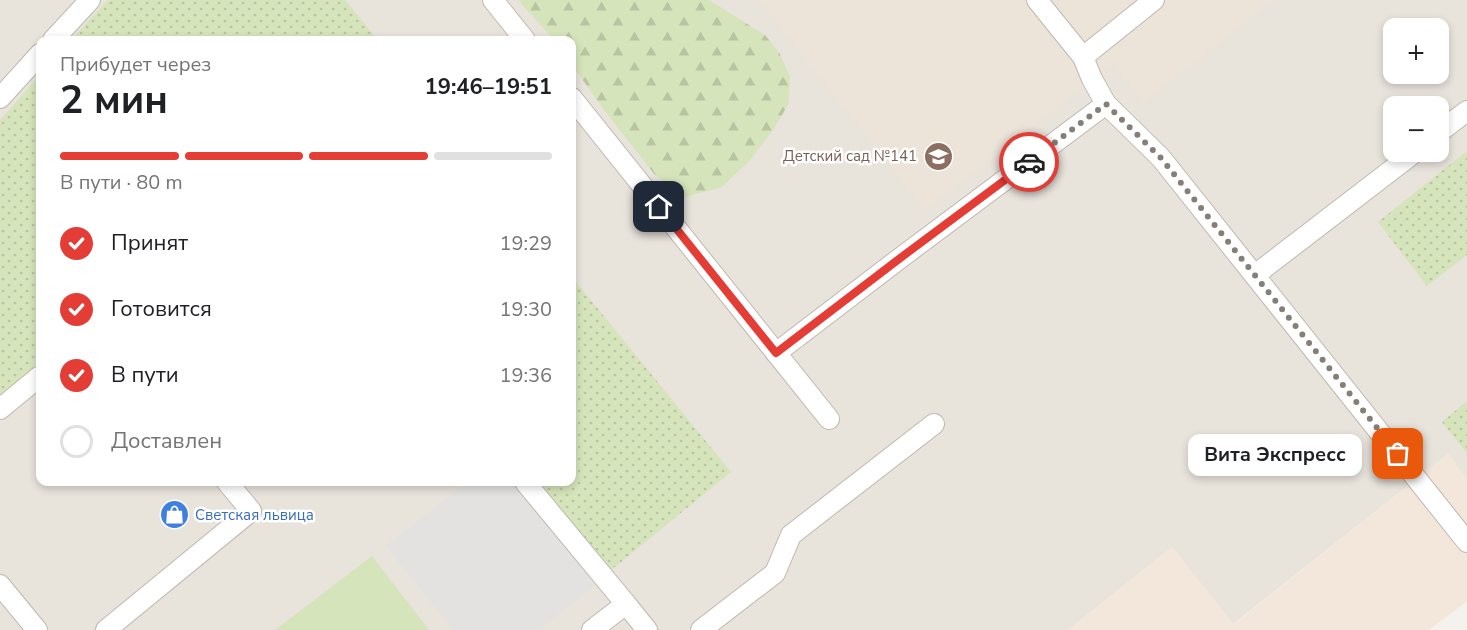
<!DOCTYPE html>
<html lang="ru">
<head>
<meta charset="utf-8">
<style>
	:root { --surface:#fff; --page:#f6f6f6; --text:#202124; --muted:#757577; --line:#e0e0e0; --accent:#e33d36 }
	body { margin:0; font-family:"Nunito Sans",sans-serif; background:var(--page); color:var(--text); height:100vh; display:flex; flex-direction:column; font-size:22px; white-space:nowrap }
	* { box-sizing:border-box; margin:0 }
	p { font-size:20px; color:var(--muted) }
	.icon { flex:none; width:33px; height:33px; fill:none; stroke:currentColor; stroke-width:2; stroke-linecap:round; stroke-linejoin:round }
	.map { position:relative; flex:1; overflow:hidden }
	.sheet { position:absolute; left:36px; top:36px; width:540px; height:450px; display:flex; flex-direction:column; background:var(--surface); border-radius:12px; box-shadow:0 3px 9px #0003 }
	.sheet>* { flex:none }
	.buttons { position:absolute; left:1383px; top:18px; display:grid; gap:12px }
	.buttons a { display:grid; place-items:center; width:66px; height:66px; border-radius:12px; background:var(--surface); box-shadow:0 3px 9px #0003; font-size:30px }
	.pin { position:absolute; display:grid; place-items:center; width:51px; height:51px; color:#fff; margin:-26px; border-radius:12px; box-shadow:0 3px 9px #0006 }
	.courier { position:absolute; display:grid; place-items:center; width:60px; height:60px; margin:-30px; border:4px solid #e33d36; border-radius:50%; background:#fff; color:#222; box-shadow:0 2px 8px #0007 }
	.bubble { position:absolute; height:42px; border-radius:12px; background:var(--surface); box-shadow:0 3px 9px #0003; font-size:20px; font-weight:700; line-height:42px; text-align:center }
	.summary em { font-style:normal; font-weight:700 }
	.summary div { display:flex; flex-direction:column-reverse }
	.summary { display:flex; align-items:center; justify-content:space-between; height:102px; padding:0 24px }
	h1 { font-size:39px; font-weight:700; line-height:45px }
	.bar { display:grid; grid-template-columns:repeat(4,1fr); gap:9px 6px; align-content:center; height:72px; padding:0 24px }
	.bar i { height:8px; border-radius:4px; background:var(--line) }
	.bar .selected { background:var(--accent) }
	.bar p { grid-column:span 4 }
	ol { padding:0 24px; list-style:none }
	li { display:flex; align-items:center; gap:18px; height:66px }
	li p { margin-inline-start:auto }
	li .icon { padding:6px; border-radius:50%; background:var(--accent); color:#fff; stroke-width:4 }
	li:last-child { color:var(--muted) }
	li i { width:33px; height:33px; border:3px solid var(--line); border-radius:50% }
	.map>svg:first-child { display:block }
	.residential { fill:#e8e3db; fill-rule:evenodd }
	.commercial { fill:#f3e6db }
	.education { fill:#ece4d8 }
	.grass { fill:url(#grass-dots) }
	.forest { fill:url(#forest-firs) }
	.park { fill:#d6e4bb }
	.parking { fill:#e4e2e0 }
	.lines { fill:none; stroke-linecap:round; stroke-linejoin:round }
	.service-casing { stroke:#bfb8b0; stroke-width:22 }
	.service { stroke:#fff; stroke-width:20 }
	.done { stroke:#857f79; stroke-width:6; stroke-dasharray:0 10.8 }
	.route { stroke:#e33d36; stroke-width:8 }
	.labels { text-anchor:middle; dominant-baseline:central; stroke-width:5; stroke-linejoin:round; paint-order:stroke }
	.education-label { font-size:15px; fill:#785e54; stroke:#fff; text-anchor:end }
	.shop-label { font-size:15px; fill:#366cbe; stroke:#fff; text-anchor:start }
</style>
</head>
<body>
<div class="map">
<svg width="1467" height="630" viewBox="0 0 1467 630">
	<defs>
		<pattern id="grass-dots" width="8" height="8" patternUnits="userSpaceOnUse" patternTransform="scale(1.5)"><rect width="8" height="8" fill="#d6e4bb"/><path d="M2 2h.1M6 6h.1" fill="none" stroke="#b9c5a2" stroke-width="1.8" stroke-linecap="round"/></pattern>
		<pattern id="forest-firs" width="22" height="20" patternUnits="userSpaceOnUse" patternTransform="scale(1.5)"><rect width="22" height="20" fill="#d6e4bb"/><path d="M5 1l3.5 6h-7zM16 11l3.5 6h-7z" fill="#b9c5a2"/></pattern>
	</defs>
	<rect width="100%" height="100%" fill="#f5f1ed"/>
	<path class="residential" d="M0,0h1467v479l-19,-25 -215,170 -61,-77 -104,83h-1068zM1394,28h44v46h-44zM40,40h532v442h-532zM1394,106h44v46h-44z"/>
	<path class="commercial" d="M1448,454l19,25v122l-38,29h-361l104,-83 62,77z"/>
	<path class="education" d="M759,0h515l-130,102 -30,-39 -189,147z"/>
	<g class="grass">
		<path d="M108,0h237l33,40h-307z"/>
		<path d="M40,75v306l-40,33v-294z"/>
		<path d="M1467,151v104l-40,31 -49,-64z"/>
		<path d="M572,277l159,195 -121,99 -73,-89h35z"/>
		<path d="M1467,401v52l-25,-31z"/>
	</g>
	<path class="forest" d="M518,0h191l56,35 15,19 10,23 -2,28 -15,25 -23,30 -28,27 -37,10 -30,-22 -48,-61 -35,-49v-25h-18z"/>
	<path class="park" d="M372,556l57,74h-154z"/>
	<path class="parking" d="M467,482h59l77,97 -64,51h-86l-67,-84z"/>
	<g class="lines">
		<defs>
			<g id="service">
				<path d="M493,0l32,40"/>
				<path d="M1037,0l46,57 9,22 14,25 55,54 306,384"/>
				<path d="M53,40l37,-40"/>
				<path d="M1083,57l71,-57"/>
				<path d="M0,98l40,-44"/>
				<path d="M572,98l257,321"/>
				<path d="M1438,133l29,-22"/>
				<path d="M1255,275l160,-123"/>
				<path d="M776,353l123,-94 207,-155"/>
				<path d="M0,409l40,-33"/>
				<path d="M525,482l101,122"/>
				<path d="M0,585l37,45"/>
				<path d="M106,630l145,-119 -24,-29"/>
				<path d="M592,630l34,-26 21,26"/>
				<path d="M701,630l74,-57 16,-38 143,-111"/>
			</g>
		</defs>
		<use href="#service" class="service-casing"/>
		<use href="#service" class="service"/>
	</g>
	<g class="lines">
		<path class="done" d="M1029,162l77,-58 55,54 237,296"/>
		<path class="route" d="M659,207l117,146 123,-94 130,-97"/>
	</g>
	<defs>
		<symbol id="school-disc" viewBox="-11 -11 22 22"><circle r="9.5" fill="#8d6e63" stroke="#fff"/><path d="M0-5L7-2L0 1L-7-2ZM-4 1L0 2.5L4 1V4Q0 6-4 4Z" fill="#fff"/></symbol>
		<symbol id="shop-disc" viewBox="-11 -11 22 22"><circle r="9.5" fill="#3f7fe0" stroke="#fff"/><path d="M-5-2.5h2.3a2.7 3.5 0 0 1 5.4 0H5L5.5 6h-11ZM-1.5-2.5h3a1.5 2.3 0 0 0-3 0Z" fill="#fff"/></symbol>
	</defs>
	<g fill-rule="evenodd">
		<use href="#school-disc" x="922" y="140" width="33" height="33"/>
		<use href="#shop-disc" x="158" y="498" width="33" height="33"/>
	</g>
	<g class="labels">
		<g class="education-label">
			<text x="917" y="156">Детский сад №141</text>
		</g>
		<g class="shop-label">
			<text x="195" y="515">Светская львица</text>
		</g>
	</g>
</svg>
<div class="buttons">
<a>+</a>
<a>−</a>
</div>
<div class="pin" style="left:1398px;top:454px;background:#ea580c"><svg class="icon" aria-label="bag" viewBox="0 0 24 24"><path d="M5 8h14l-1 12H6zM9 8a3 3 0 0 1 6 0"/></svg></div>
<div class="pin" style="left:659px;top:207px;background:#1f2937"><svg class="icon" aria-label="home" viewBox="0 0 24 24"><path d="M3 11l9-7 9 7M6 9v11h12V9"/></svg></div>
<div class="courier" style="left:1029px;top:162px"><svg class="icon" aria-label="car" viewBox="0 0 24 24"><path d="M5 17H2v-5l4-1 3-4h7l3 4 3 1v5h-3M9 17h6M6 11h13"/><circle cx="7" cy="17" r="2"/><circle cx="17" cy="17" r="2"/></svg></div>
<div class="bubble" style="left:1188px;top:434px;width:174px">Вита Экспресс</div>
<section class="sheet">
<div class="summary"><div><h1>2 мин</h1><p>Прибудет через</p></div><em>19:46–19:51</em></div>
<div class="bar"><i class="selected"></i><i class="selected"></i><i class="selected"></i><i></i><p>В пути · 80 m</p></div>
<ol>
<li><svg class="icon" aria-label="check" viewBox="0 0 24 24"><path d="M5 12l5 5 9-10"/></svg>Принят<p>19:29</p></li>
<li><svg class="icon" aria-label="check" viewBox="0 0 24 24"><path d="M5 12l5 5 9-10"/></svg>Готовится<p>19:30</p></li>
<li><svg class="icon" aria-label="check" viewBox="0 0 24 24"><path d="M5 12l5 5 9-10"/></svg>В пути<p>19:36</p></li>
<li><i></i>Доставлен</li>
</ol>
</section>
</div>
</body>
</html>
